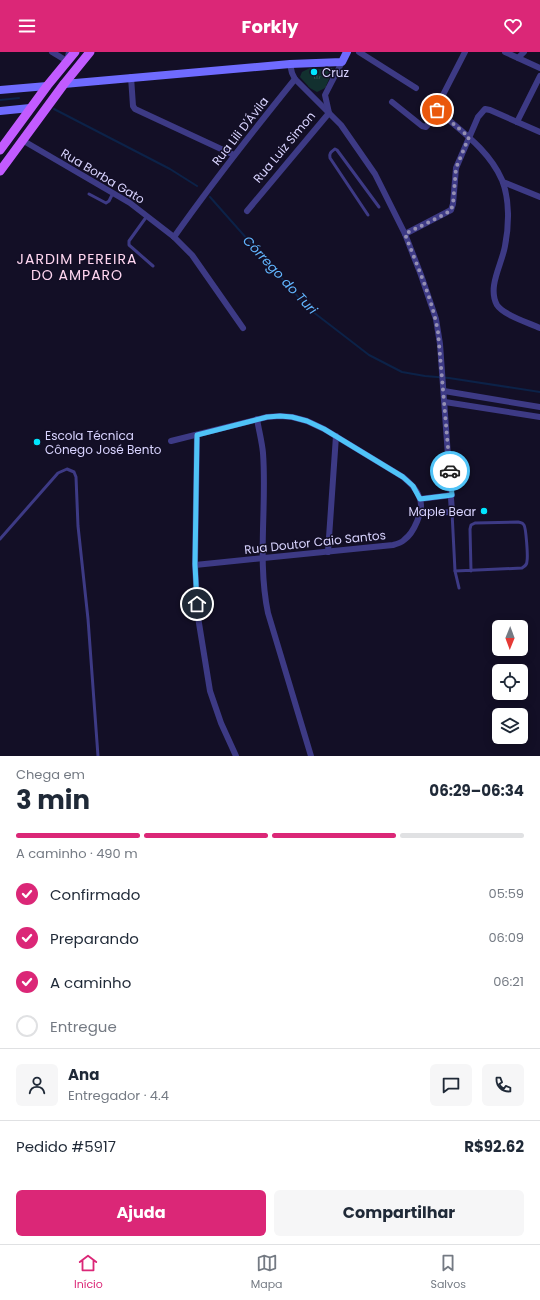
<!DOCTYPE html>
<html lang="pt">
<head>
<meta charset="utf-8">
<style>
	:root { --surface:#fff; --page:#f6f6f7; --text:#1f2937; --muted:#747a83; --line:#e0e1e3; --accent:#db2777 }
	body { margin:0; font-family:Poppins,sans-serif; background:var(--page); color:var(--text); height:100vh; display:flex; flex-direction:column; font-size:15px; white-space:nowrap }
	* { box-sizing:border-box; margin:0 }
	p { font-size:13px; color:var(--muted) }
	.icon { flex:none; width:22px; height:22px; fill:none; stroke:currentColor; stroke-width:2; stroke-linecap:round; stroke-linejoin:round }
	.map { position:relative; height:704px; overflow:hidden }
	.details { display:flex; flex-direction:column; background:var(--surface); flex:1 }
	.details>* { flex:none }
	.needle { width:26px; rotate:181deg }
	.controls { position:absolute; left:492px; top:568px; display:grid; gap:8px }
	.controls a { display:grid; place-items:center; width:36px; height:36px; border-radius:6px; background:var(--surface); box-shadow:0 2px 10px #0003; font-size:20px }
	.pin { position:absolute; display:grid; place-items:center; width:34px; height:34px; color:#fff; margin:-17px; border:2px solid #fff; border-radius:50%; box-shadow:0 1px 4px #0007 }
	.courier { position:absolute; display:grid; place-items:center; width:40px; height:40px; margin:-20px; border:3px solid #4fc3f7; border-radius:50%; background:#fff; color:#222; box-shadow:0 1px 5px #0007 }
	.headline em { font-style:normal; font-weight:700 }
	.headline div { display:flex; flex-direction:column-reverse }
	.headline { display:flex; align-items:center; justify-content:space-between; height:68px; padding:0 16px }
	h1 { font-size:26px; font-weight:700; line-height:30px }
	.bar { display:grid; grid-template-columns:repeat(4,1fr); gap:6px 4px; align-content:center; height:48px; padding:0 16px }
	.bar i { height:5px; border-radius:3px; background:var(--line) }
	.bar .active { background:var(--accent) }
	.bar p { grid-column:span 4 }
	.line { display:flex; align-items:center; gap:10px; padding:0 16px; border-top:1px solid var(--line) }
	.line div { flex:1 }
	.round { display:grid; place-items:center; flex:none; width:42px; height:42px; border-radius:6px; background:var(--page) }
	ol { padding:0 16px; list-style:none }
	li { display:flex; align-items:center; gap:12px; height:44px }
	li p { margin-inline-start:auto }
	li .icon { padding:4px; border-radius:50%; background:var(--accent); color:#fff; stroke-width:4 }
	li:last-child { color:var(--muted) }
	li i { width:22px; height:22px; border:2px solid var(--line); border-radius:50% }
	.primary-button { display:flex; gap:8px; margin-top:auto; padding:8px 16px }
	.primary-button a { flex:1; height:46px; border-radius:6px; background:var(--accent); color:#fff; font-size:16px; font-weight:700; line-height:46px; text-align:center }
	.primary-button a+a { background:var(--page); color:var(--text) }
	header { display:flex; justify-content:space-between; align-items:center; height:52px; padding:0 16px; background:var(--accent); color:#fff; font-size:18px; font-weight:700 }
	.menu { display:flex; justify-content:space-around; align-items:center; height:56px; border-top:1px solid var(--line); background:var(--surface); font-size:11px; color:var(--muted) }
	.menu a { display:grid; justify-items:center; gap:2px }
	.menu .active { color:var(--accent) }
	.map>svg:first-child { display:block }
	.park { fill:url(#park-tufts) }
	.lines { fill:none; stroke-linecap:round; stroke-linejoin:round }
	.stream { stroke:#0c2248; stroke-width:2 }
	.lane { stroke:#3d3a85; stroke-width:3 }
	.street { stroke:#3d3a85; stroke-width:6 }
	.secondary { stroke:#6f6bff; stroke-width:8 }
	.primary { stroke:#c25bff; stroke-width:9 }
	.done { stroke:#948fb3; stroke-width:4; stroke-dasharray:0 7.2 }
	.route { stroke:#4fc3f7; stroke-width:5 }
	.poi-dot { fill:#00e5ff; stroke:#130f26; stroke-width:1.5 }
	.labels { text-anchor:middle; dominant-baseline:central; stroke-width:3; stroke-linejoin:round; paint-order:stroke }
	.poi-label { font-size:12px; fill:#d9d4ff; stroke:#130f26; text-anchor:start }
	.street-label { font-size:12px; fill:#d9d4ff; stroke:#130f26 }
	.water-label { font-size:13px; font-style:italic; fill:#62b6ff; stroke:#130f26 }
	.quarter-label { font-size:14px; letter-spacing:1px; fill:#ffd6f0; stroke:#130f26 }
</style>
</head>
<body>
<header><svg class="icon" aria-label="menu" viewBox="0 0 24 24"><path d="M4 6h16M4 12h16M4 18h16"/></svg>Forkly<svg class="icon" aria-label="heart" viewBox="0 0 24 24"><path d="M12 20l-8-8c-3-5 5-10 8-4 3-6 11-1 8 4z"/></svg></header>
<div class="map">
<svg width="540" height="704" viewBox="0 0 540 704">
	<defs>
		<pattern id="park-tufts" width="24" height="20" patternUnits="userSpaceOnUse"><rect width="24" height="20" fill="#12302f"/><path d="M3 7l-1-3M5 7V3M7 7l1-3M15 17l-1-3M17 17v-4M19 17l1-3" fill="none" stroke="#344d4e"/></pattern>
	</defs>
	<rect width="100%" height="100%" fill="#130f26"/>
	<path class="park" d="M310,16l10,1 14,-1 -9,20 -8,4 -7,-4 -10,-11 2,-5z"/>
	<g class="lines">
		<g class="stream">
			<path d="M0,48l19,-2"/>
			<path d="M54,57l116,60 27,17"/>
			<path d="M210,145l98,111 61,47 33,17 23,4 24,2 91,14"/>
		</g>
		<g class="lane">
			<path d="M89,142l17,9 3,-2 4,-8"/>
			<path d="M368,163l-38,-57c-1,-5 1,-6 5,-9l2,1 42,57"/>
			<path d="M147,164l-18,25v4l24,21"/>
			<path d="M452,460l3,59 4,17"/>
			<path d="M0,487l58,-66 9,-4 7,3 2,5 2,49 10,93 10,137"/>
			<path d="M455,519l67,-3c3,-2 5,-3 5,-7 1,-5 -1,-33 -3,-36 -2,-3 -3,-2 -6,-3l-43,1 -4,2 -1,4 1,42"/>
		</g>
		<g class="street">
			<path d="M52,0l15,9 2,-9"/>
			<path d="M359,0l57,36"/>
			<path d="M505,0l35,16"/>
			<path d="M518,6l6,-6"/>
			<path d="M290,12l2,9 3,6 46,46 34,49 30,60 16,41 15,44 4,25 12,168 -31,1"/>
			<path d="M131,25l2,29 2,3 99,46"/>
			<path d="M392,50l30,24 4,1 1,-1 38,-74"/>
			<path d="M437,58c24,21 52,40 65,70 8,20 7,46 3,66 -3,18 -18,41 -8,59 6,10 32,18 43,23"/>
			<path d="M517,70l23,-46"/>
			<path d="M22,88l108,63 44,34 18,18 51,73"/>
			<path d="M503,130l37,15"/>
			<path d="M247,159l82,-98 -4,-18 17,-33"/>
			<path d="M405,182l46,-24 2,-6 3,-36 22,-51 7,-8 5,1 50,22"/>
			<path d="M174,185c38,-54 79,-106 121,-158"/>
			<path d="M444,339l96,16"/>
			<path d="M445,350l95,15"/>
			<path d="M257,367c2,12 5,23 6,34 4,54 -6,107 5,160l43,143"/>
			<path d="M197,383l-2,130 3,52 12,74 11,32 15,33"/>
			<path d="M171,389l96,-24 13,-1 12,1 15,4 17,8 79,48c7,6 14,12 17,22 4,11 -6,34 -16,41 -3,3 -7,4 -11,5l-198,20"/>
			<path d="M420,447l32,-4"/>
			<path d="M328,500l8,-116"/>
		</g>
		<g class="secondary">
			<path d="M64,32l226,-20 52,-2 5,-10"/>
			<path d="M0,38l47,-4"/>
			<path d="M0,59l30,-3"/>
		</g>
		<g class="primary">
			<path d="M0,98l47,-64 28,-34"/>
			<path d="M0,119l64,-87 26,-32"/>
		</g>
	</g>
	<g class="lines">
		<path class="done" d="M437,58l32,27 -13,31 -3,36 -2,6 -6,4 -40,20c12,32 27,64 33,98l12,139"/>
		<path class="route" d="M197,552l-2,-40 2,-129 70,-18 13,-1 12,1 15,4 17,8 79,48 10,9 7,13 32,-4 -2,-24"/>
	</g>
	<g class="poi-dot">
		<circle cx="314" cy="20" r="4"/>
		<circle cx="37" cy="390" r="4"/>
		<circle cx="484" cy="459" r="4"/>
	</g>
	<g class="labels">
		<g class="poi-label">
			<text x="322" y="20">Cruz</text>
			<text x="45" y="383">Escola Técnica<tspan x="45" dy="14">Cônego José Bento</tspan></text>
			<text x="476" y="459" text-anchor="end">Maple Bear</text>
		</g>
		<g class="street-label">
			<text transform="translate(240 79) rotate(-52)">Rua Lili D'Ávila</text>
			<text transform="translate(284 95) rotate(-50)">Rua Luiz Simon</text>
			<text transform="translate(103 124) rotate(31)">Rua Borba Gato</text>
			<text transform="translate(315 490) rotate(-6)">Rua Doutor Caio Santos</text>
		</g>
		<g class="water-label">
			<text transform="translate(280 223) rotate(47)">Córrego do Turi</text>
		</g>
		<g class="quarter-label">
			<text x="77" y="207">JARDIM PEREIRA<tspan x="77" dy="16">DO AMPARO</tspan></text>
		</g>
	</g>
</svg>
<div class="controls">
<a><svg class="needle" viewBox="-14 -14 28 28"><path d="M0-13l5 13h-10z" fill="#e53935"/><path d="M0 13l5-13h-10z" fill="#747a83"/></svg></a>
<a><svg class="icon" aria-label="locate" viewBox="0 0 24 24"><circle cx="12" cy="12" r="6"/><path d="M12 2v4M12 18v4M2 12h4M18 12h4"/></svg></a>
<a><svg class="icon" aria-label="layers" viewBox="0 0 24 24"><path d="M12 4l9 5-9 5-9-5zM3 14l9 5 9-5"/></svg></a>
</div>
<div class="pin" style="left:437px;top:58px;background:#ea580c"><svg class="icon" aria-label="bag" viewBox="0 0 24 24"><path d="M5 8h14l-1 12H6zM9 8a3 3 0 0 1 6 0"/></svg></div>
<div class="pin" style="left:197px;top:552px;background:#1f2937"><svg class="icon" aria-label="home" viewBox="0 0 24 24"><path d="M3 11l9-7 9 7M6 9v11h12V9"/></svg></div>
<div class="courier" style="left:450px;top:419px"><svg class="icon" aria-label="car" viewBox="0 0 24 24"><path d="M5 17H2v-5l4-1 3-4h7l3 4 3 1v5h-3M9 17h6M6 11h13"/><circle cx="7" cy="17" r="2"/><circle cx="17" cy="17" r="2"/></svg></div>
</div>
<section class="details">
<div class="headline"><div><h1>3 min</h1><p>Chega em</p></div><em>06:29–06:34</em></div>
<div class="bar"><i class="active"></i><i class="active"></i><i class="active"></i><i></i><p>A caminho · 490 m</p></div>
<ol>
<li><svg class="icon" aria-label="check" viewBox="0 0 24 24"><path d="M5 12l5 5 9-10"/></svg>Confirmado<p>05:59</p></li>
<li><svg class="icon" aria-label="check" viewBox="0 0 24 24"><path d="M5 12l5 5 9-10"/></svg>Preparando<p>06:09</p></li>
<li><svg class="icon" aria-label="check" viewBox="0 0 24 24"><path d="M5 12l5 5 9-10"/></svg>A caminho<p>06:21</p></li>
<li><i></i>Entregue</li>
</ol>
<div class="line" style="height:72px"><a class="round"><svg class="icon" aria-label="person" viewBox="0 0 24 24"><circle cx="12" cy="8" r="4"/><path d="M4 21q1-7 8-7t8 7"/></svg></a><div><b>Ana</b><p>Entregador · 4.4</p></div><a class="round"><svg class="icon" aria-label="chat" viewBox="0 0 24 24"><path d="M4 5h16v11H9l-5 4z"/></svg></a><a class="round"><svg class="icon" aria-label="phone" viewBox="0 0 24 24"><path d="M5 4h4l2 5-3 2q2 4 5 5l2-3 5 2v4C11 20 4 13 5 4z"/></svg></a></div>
<div class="line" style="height:52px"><div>Pedido #5917</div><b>R$92.62</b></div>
<div class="primary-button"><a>Ajuda</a><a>Compartilhar</a></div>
</section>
<nav class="menu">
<a class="active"><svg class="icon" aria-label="home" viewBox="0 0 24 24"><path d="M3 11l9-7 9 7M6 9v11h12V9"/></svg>Início</a>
<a><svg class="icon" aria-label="map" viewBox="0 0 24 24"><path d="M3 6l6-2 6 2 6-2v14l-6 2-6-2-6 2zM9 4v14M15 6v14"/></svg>Mapa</a>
<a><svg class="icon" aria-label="saved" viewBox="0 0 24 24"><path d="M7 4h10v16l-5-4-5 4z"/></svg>Salvos</a>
</nav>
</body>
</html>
